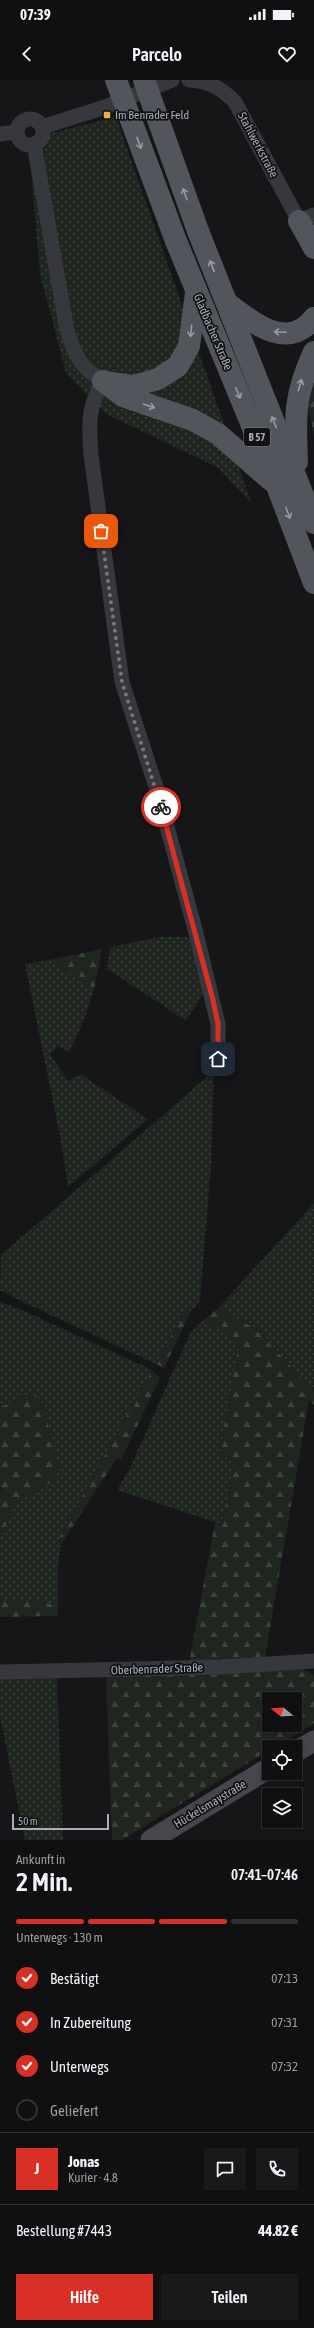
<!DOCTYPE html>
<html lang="de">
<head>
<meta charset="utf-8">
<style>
	:root { --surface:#101012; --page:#19191b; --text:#f1f3f6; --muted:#9c9d9f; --line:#303032; --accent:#d93025 }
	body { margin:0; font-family:"Asap Condensed",sans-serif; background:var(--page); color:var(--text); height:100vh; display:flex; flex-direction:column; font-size:15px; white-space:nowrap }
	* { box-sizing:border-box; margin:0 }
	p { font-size:13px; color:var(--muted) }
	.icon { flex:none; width:22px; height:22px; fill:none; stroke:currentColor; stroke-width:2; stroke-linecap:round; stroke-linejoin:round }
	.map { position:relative; height:1760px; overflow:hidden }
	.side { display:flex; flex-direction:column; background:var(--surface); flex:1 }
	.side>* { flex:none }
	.needle { width:26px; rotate:288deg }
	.controls { position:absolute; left:262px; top:1612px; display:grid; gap:8px }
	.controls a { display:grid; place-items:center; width:40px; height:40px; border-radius:0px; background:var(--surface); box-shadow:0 2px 6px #0003,0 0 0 1px var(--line); font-size:20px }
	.scale { position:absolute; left:12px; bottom:10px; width:97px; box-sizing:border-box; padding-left:4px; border:2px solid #a8adb8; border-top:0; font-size:11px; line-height:14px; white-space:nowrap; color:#a8adb8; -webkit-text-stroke:3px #111113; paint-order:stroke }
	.pin { position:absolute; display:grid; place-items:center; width:34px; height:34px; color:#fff; margin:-17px; border-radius:8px; box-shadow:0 2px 6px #0006 }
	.courier { position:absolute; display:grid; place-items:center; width:40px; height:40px; margin:-20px; border:3px solid #d93025; border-radius:50%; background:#fff; color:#222; box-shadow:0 1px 5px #0007 }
	.overview em { font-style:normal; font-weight:600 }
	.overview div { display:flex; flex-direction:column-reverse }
	.overview { display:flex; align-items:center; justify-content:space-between; height:68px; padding:0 16px }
	h1 { font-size:26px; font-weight:600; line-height:30px }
	.bar { display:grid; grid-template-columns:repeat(4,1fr); gap:6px 4px; align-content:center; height:48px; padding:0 16px }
	.bar i { height:5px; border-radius:3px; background:var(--line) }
	.bar .on { background:var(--accent) }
	.bar p { grid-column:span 4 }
	.line { display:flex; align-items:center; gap:10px; padding:0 16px; border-top:1px solid var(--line) }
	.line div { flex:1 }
	.round { display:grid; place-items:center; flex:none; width:42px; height:42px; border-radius:0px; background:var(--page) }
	ol { padding:0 16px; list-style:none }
	li { display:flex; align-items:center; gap:12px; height:44px }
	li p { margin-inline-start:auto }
	li .icon { padding:4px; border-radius:50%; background:var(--accent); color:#fff; stroke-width:4 }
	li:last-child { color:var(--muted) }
	li i { width:22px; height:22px; border:2px solid var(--line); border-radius:50% }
	.action { display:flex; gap:8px; margin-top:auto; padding:8px 16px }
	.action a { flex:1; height:46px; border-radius:0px; background:var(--accent); color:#fff; font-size:16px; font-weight:600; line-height:46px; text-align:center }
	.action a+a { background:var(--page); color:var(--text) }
	.status { display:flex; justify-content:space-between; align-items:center; height:28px; padding:0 20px; background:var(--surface); direction:ltr }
	.status svg { height:11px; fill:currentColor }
	header { display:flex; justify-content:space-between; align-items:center; height:52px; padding:0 16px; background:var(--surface); font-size:18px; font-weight:600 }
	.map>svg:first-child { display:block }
	.grass { fill:url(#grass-dots) }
	.forest { fill:url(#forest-firs); fill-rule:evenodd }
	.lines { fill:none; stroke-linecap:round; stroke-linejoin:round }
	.street { stroke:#37383d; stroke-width:15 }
	.secondary { stroke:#45474d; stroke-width:21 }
	.primary { stroke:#53555c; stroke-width:22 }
	.primary-bridge { stroke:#53555c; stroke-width:22 }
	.oneway { stroke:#979ba6 }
	.done { stroke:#757880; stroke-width:4; stroke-dasharray:0 7.2 }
	.route { stroke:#d93025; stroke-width:5 }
	.poi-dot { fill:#f2b134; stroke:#111113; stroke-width:1.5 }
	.labels { text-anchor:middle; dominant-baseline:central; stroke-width:3.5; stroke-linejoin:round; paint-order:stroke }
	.shield { fill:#111113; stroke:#7b7e86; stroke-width:1 }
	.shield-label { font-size:11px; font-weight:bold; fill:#a8adb8 }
	.poi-label { font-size:12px; fill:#a8adb8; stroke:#111113; text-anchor:start }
	.street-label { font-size:12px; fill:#a8adb8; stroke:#111113 }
</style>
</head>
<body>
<div class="status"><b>07:39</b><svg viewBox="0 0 49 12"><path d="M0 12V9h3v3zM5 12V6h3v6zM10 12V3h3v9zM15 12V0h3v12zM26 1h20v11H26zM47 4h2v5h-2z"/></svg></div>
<header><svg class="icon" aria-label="back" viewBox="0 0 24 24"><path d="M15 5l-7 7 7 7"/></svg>Parcelo<svg class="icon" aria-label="heart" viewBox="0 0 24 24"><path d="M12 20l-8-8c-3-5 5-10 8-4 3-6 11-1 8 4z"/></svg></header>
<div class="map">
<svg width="314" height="1760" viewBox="0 0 314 1760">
	<defs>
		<pattern id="grass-dots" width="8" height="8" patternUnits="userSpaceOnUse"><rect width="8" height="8" fill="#1e261f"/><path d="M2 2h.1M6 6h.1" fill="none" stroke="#3c433d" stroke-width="1.8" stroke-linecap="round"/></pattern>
		<pattern id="forest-firs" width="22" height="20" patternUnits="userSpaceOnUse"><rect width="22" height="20" fill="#1e261f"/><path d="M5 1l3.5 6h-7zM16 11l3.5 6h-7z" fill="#3c433d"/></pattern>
	</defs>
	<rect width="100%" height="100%" fill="#161618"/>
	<g class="grass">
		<path d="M116,37l136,387 -35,-37 -111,-53 -40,-41 -26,-99 -10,-114 17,-26z"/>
		<path d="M160,857h27l6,5 11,48 -7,15 -12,15 -79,-52 5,-21z"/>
		<path d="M49,880l45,29 -10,31 -15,32 -11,-6 -8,8 18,27 12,-7 68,45 -80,68 -8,-51 -35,-172z"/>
		<path d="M214,991l-3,94 -11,136 -9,10 -4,-4 -31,57 -135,-63 -21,-11 1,-35z"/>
		<path d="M314,1123v188l-57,-62 -39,-21z"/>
		<path d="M0,1222l24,9 128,59 -93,168 3,5 -4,21v46c-13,-15 -40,-10 -58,-10v-64l16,-33 41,-24 -25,-86 -32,14z"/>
		<path d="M201,1242l29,12 9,15 -20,107 17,4 -15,64 -104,-34 14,-24 59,-133z"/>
		<path d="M57,1597l6,163h-38l-25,-124v-37z"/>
	</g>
	<g class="forest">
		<path d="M314,305v49l-7,-29z"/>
		<path d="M102,869l-8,40 -45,-29z"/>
		<path d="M187,1227l4,4 -27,57 -8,-4z"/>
		<path d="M218,1228l38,21 58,62v14l-5,-5 -44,257 -76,6 26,-141 6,2 15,-64 -17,-4 19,-107 -8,-15 -29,-12z"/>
		<path d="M152,1290l8,8 -39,82 -4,-2 -55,85 -3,-5z"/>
		<path d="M32,1313l10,8 17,65 -2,13 -41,24 -16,33v-46h2l-2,-4v-79z"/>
		<path d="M0,1520c18,0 45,-5 58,10v6l-58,1z"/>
		<path d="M298,1587l16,8v48l-39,24h-6v3l-147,90h-10l-6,-164zM269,1619h26v26h-26z"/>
	</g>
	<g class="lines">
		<g class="street">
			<path d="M189,0c20,1 32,8 46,22l64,119 15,-6"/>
			<circle cx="30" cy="52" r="13"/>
			<path d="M42,47l63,-20 67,-27"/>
			<path d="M0,54l17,-2"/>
			<path d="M34,64l33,186c8,25 13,38 36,51 -16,28 -14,44 -12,74l31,227 35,108 38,139 23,95v35"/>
			<path d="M0,1592l222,-5 92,-6"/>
		</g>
		<g class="secondary">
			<path d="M295,1672l19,-11"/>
			<path d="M151,1760l118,-72"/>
		</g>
		<g class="primary">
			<path d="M299,141l15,27"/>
			<path d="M198,151l116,292"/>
			<path d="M176,161l101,245 37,97"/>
			<path d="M227,223c25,19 60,49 87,15"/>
			<path d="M103,301l20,15 70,24 25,14 54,47"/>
			<path d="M107,302l26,4 25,-7 20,-13 11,-20 7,-53"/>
			<path d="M297,382c-2,-46 -3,-67 17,-110"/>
		</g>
		<g class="primary-bridge">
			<path d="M116,0l60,161"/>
			<path d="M144,0l54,151"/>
		</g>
	</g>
	<defs><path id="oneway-shaft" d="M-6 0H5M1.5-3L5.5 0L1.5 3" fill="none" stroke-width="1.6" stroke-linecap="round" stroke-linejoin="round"/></defs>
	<g class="oneway">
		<use href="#oneway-shaft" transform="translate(139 63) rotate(70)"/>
		<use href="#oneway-shaft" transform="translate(185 114) rotate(-110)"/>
		<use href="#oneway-shaft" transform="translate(212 186) rotate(-111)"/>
		<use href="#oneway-shaft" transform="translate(191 251) rotate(97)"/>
		<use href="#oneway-shaft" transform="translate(280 252) rotate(-177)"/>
		<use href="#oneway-shaft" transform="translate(300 305) rotate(-73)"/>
		<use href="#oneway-shaft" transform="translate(238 313) rotate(67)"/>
		<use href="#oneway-shaft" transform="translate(149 326) rotate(19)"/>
		<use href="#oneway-shaft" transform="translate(274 342) rotate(-112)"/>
		<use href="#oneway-shaft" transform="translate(288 433) rotate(69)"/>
	</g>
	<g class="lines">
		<path class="done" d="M101,451l21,151 39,125"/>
		<path class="route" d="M161,727l52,193 5,24v35"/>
	</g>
	<rect class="poi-dot" x="103" y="31" width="8" height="8" rx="2"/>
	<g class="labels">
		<rect class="shield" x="244" y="348" width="26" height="18" rx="3"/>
		<g class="shield-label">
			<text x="257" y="357">B 57</text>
		</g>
		<g class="poi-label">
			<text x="115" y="35">Im Benrader Feld</text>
		</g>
		<g class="street-label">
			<text transform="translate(258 65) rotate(62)">Stahlwerkstraße</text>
			<text transform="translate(213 252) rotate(67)">Gladbacher Straße</text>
			<text transform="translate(157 1589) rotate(-2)">Oberbenrader Straße</text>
			<text transform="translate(210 1724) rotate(-31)">Hückelsmaystraße</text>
		</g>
	</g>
</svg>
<div class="controls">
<a><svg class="needle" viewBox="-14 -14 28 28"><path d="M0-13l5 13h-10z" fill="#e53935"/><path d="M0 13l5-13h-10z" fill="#9c9d9f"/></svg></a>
<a><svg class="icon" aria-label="locate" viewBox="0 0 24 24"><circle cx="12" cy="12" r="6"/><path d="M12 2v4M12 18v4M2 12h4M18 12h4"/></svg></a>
<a><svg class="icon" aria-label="layers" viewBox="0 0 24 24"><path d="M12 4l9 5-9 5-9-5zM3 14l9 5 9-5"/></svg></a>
</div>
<div class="scale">50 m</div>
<div class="pin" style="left:101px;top:451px;background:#ea580c"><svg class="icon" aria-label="bag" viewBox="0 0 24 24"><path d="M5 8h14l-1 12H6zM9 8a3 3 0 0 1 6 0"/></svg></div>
<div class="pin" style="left:218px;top:979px;background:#1f2937"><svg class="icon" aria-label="home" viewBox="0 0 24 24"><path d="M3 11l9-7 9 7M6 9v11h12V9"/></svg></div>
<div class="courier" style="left:161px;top:727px"><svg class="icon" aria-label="bike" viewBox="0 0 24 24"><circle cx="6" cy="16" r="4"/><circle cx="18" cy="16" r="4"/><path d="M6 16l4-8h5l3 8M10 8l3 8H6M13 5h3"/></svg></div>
</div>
<section class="side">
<div class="overview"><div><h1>2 Min.</h1><p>Ankunft in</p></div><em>07:41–07:46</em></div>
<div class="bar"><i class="on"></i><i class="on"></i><i class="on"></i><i></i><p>Unterwegs · 130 m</p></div>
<ol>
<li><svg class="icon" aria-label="check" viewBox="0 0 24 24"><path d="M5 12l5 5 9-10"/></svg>Bestätigt<p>07:13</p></li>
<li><svg class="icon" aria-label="check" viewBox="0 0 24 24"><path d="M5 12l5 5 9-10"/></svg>In Zubereitung<p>07:31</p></li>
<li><svg class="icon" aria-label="check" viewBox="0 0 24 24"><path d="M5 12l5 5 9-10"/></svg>Unterwegs<p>07:32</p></li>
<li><i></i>Geliefert</li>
</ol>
<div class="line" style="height:72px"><b class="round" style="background:var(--accent);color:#fff">J</b><div><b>Jonas</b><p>Kurier · 4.8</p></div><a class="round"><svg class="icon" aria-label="chat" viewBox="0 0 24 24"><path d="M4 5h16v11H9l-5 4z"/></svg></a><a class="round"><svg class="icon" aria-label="phone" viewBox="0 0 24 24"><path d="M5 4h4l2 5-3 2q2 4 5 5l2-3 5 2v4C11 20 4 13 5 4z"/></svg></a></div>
<div class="line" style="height:52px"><div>Bestellung #7443</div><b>44.82 €</b></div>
<div class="action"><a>Hilfe</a><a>Teilen</a></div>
</section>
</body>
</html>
